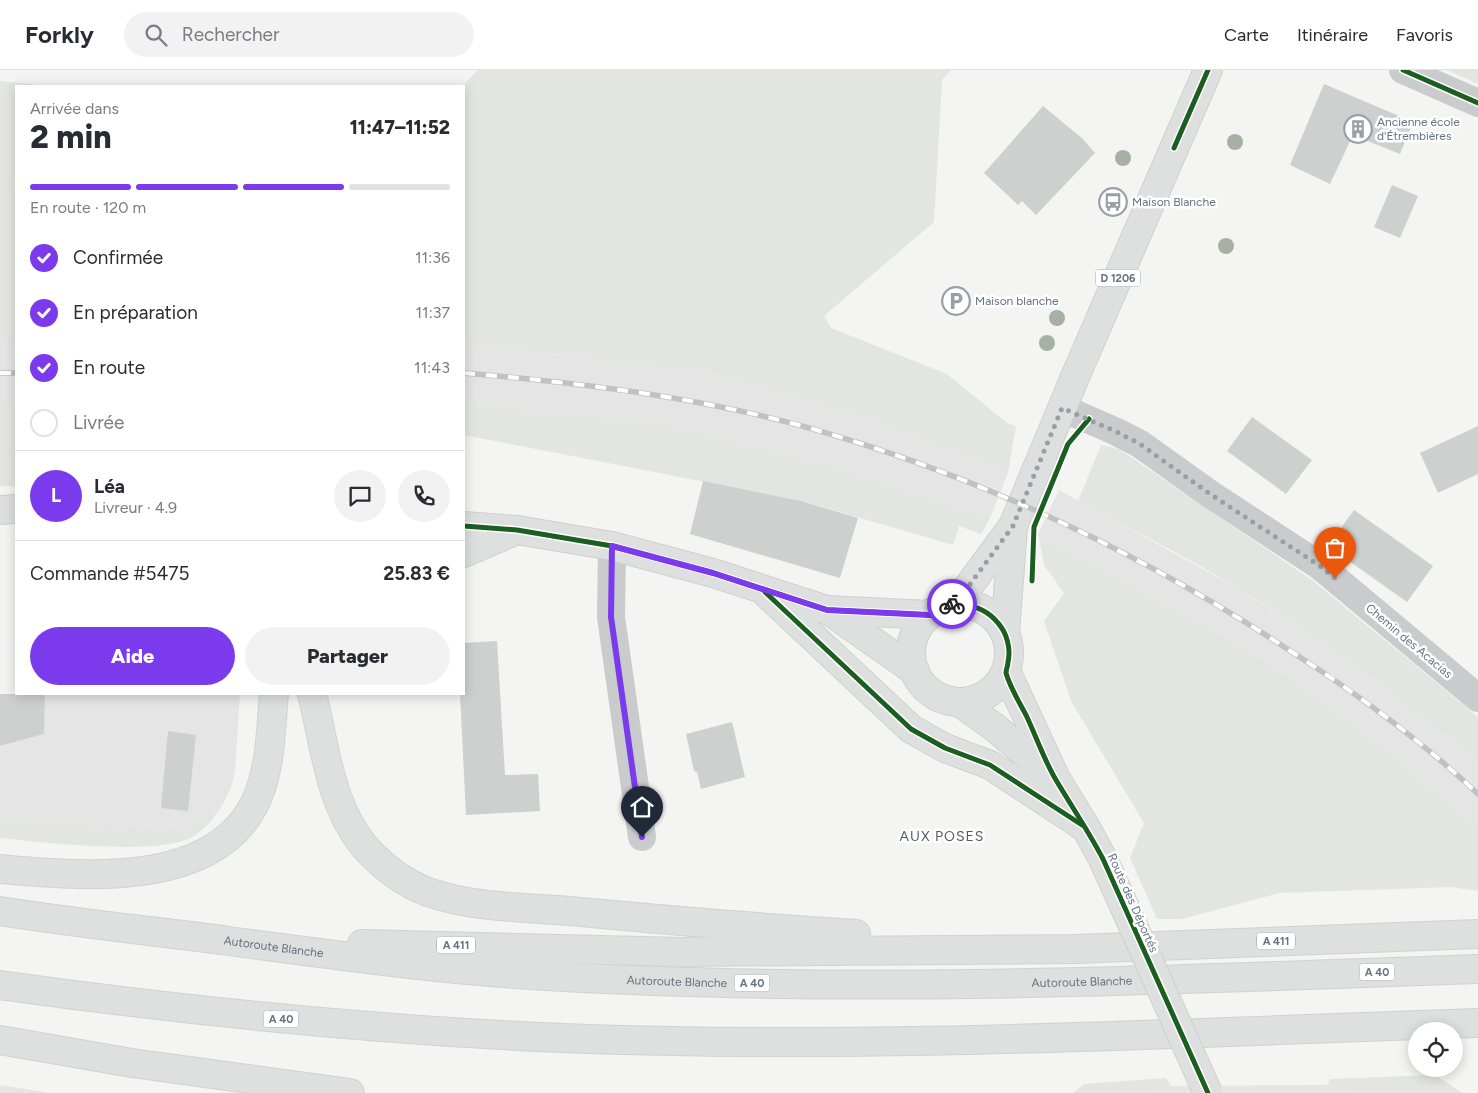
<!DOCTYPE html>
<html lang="fr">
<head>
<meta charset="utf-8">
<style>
	:root { --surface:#fff; --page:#f2f2f3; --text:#2b2b33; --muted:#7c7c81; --line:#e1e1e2; --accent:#7c3aed }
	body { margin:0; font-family:Figtree,sans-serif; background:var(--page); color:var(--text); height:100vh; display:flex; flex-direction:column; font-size:19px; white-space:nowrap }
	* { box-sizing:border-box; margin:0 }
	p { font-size:16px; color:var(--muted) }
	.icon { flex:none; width:28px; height:28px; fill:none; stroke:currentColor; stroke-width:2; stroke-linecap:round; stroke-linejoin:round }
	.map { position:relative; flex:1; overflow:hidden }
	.details { position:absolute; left:15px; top:15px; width:450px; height:610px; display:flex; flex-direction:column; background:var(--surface); border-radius:0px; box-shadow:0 2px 12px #0003 }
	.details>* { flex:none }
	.fabs { position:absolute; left:1408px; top:952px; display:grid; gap:10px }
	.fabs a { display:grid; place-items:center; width:55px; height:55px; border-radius:50%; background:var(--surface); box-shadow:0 2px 12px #0003; font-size:25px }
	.pin { position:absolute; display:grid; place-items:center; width:42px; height:42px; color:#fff; margin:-51px -21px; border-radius:50% 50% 50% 0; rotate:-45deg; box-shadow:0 0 5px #0007 }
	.pin .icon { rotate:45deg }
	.courier { position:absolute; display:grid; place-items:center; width:50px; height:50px; margin:-25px; border:4px solid #7c3aed; border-radius:50%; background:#fff; color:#222; box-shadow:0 1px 6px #0007 }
	.headline em { font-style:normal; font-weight:800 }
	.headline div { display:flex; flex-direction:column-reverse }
	.headline { display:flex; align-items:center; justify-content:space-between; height:85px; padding:0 15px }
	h1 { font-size:32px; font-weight:800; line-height:38px }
	.bar { display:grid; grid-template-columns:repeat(4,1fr); gap:8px 5px; align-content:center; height:60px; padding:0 15px }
	.bar i { height:6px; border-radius:4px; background:var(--line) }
	.bar .selected { background:var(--accent) }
	.bar p { grid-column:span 4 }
	.line { display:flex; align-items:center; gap:12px; padding:0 15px; border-top:1px solid var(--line) }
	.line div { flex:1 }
	.round { display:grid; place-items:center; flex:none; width:52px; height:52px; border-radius:26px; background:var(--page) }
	ol { padding:0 15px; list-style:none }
	li { display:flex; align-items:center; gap:15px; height:55px }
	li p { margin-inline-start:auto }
	li .icon { padding:5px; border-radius:50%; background:var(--accent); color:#fff; stroke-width:4 }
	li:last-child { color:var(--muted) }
	li i { width:28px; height:28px; border:2px solid var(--line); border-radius:50% }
	.cta { display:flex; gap:10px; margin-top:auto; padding:10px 15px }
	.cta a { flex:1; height:58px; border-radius:30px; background:var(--accent); color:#fff; font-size:20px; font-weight:800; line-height:58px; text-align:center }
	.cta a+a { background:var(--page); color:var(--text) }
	header { display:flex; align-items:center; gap:30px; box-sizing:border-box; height:70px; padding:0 25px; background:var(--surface); border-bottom:1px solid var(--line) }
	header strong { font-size:24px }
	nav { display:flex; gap:28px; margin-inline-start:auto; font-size:18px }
	.search { width:350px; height:45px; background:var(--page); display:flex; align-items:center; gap:12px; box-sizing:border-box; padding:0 18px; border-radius:28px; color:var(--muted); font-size:19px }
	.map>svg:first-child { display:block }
	.built { fill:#e4e5e4 }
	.green { fill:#e3e6e0 }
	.building { fill:#cecfcf }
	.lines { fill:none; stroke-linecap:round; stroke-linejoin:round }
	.major-casing { stroke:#d0d0d0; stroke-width:30 }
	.highway-casing { stroke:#d1d2d2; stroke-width:30 }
	.minor { stroke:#cacbcc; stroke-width:28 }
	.major { stroke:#dedfdf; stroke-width:28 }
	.highway { stroke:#dedfdf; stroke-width:28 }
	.rail-casing { stroke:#c0c1c2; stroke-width:5.5 }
	.rail { stroke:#fff; stroke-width:4; stroke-dasharray:11; stroke-linecap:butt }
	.major-bridge-casing { stroke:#d0d0d0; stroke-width:30; stroke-linecap:butt }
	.major-bridge { stroke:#dedfdf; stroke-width:28 }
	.cycleway-casing { stroke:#fff; stroke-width:8 }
	.cycleway { stroke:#1b5e20; stroke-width:5 }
	.tree { fill:#a6b0a3 }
	.done { stroke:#97a0a9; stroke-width:5; stroke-dasharray:0 9 }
	.route { stroke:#7c3aed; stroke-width:6 }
	.labels { text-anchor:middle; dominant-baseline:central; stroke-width:5; stroke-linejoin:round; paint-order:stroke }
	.shield { fill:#fff; stroke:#939da7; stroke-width:1 }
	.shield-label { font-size:11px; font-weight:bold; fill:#657381 }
	.poi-label { font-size:12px; fill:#657381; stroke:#fff; text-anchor:start }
	.street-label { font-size:12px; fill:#657381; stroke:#fff }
	.neighbourhood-label { font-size:14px; letter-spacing:1px; fill:#525c66; stroke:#fff }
</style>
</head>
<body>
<header>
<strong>Forkly</strong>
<div class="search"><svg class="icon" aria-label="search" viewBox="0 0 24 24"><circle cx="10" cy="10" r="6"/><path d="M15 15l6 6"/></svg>Rechercher</div>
<nav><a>Carte</a><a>Itinéraire</a><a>Favoris</a></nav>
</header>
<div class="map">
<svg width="1478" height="1023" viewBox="0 0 1478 1023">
	<rect width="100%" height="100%" fill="#f4f4f2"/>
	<g class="built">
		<path d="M16,271v62h-16v-61z"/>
		<path d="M464,273l249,32 149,43 146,55 -18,45 -169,-56 -158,-39 -199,-21z"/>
		<path d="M1059,420l171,94 90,57 95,70 63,52v67l-72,-66 -230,-156 -138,-74z"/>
		<path d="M45,624h195l-5,77 -4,16 -7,15 -11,11 -13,10 -15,5 -129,-5 -56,-7v-70l44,-12z"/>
		<path d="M0,1015l49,8h-49z"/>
		<path d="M1327,1015l37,8h-218l25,-7z"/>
	</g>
	<g class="green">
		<path d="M478,0h473l-9,10 -8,142 -110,94 7,12 116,46 60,49 9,3 -8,47 -146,-55 -149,-43 -249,-32v-257h-2z"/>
		<path d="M1447,0h31v14z"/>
		<path d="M0,11l49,5h-33v255l-16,1z"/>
		<path d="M464,332l199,21 158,39 169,56 -9,16 -22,-8 -6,19 -151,-44 -338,-66z"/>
		<rect x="0" y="333" width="16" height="83"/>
		<path d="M1101,375l18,4 193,131 166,137v46c-78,-65 -159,-125 -246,-178 -50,-31 -103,-56 -154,-84z"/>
		<path d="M1038,464l138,74 97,58 133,98 72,66v61l-27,-4 -172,6 -97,26h-25l-27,-61 14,-35 -73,-122 -27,-80 20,-28 -20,-28z"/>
		<path d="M224,732c-8,13 -16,25 -30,34 -34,21 -152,6 -194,2v-22l56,7 129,5c17,-6 27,-13 39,-26z"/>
		<path d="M1435,1005l27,18h-98l-37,-8 3,-6z"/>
		<path d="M1166,1008l5,8 -25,7h-73l11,-9z"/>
	</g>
	<g class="building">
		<path d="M1324,14l89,38 -13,32 -47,-19 -23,49 -40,-19z"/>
		<path d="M1043,36l40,33 12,14 -59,62 -14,-14 -4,4 -34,-32z"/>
		<path d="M1392,115l26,11 -18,42 -26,-11z"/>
		<path d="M1252,347l60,43 -26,34 -59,-43z"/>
		<path d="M1478,356v48l-40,19 -18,-40z"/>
		<path d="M703,411l98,20 57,17 -18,60 -150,-44z"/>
		<path d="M1354,440l79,56 -26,36 -79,-56z"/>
		<path d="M497,571l8,134 33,-1 2,37 -74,4 -6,-121h4v-51z"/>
		<path d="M0,624h45l-1,40 -44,12z"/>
		<path d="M732,652l13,55 -44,12 -4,-17 -3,-1 -8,-37z"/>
		<path d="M168,661l28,4 -8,76 -27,-3z"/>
	</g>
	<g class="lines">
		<defs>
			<g id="major">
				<path d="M0,440l16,-1"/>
				<path d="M464,456l53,4 95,16 101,27 114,37 103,5"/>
				<path d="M766,523l145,136 34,19 45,17 96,63"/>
				<circle cx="960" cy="583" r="49"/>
				<path d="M949,536l19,-19 45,-61 62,-149 133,-307"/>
				<path d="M828,540l87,61"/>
				<path d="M1005,563l8,-106"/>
				<path d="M1006,601l50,108 30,49 17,31"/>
				<path d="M959,632l34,24 54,46"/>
			</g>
			<g id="highway">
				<path d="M464,483l53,-23"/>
				<path d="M312,624c13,51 17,109 52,152 17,19 40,37 64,46 45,16 95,15 142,19 95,9 191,17 286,23"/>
				<path d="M0,799c83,7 224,22 260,-78 11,-31 11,-65 14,-97"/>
				<path id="s1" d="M0,841c76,12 153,20 229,30 106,14 211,29 318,35 310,18 621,4 931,-7"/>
				<path d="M362,874l320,8 393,-3 403,-15"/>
				<path d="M0,915c187,26 374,45 563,53 305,12 610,-5 915,-15"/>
				<path d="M0,970l132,23 218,30"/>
			</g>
		</defs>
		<use href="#major" class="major-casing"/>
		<use href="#highway" class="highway-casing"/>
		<g class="minor">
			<path d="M1403,0l75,33"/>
			<path d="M1062,338l55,24 23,12 70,50 110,72 158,132"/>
			<path d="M612,476l-1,71 31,220"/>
		</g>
		<use href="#major" class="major"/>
		<use href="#highway" class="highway"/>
		<defs>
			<g id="rail">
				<path d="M0,303h16"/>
				<path d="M464,303c118,10 235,24 349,56 171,49 334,127 482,225 65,42 127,87 183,140"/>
			</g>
		</defs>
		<use href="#rail" class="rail-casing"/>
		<use href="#rail" class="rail"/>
		<defs>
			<path id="major-bridge" d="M1103,789l105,234"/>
		</defs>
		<use href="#major-bridge" class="major-bridge-casing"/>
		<use href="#major-bridge" class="major-bridge"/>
		<defs>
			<g id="cycleway">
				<path d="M1403,0l75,33"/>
				<path d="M1174,78l34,-78"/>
				<path d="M464,456l53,4 95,16 101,27 114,37 103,5c22,-14 50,-14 68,8 9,10 13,26 10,39 0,4 -2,7 -2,11 4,14 13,29 20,42 10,21 18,45 30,65 16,27 33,52 47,79l105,234"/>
				<path d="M1032,511l2,-54 34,-83 21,-25"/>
				<path d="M765,522l146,137 34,19 45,17 92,60"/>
			</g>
		</defs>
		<use href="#cycleway" class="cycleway-casing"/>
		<use href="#cycleway" class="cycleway"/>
	</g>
	<g class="tree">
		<circle cx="1235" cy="72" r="8"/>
		<circle cx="1123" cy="88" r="8"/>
		<circle cx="1226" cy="176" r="8"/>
		<circle cx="1057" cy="248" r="8"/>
		<circle cx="1047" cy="273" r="8"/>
	</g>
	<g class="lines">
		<path class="done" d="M952,534l16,-17 45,-61 49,-118 55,24 23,12 70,50 110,72 15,12"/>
		<path class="route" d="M642,767l-31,-220 1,-71 101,27 114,37 103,5 22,-11"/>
	</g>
	<defs>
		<symbol id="building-ring" viewBox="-11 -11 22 22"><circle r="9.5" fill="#fff" stroke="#97a0a9" stroke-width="1.5"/><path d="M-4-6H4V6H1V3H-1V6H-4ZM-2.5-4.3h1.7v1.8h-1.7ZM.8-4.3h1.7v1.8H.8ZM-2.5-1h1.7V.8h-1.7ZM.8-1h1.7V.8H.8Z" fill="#97a0a9"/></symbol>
		<symbol id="bus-ring" viewBox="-11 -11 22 22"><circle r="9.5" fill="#fff" stroke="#97a0a9" stroke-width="1.5"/><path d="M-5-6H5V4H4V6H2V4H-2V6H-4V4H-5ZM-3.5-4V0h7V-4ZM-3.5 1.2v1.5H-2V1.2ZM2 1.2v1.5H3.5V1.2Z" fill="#97a0a9"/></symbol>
		<symbol id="parking-ring" viewBox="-11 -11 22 22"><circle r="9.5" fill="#fff" stroke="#97a0a9" stroke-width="1.5"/><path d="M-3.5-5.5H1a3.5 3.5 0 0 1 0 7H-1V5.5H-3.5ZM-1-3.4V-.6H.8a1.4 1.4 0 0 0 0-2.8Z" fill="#97a0a9"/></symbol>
	</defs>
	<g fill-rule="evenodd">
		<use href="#building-ring" x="1342" y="43" width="32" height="32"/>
		<use href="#bus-ring" x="1097" y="116" width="32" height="32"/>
		<use href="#parking-ring" x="940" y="215" width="32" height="32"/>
	</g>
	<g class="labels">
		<g class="shield">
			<rect x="1095.5" y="199.5" width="45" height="17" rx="4"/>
			<rect x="1257" y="862.5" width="38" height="17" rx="4"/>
			<rect x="437" y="866.5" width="38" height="17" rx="4"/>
			<rect x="1359.5" y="893.5" width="35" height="17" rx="4"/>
			<rect x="734.5" y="904.5" width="35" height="17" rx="4"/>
			<rect x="263.5" y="940.5" width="35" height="17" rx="4"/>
		</g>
		<g class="shield-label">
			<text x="1118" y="208">D 1206</text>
			<text x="1276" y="871">A 411</text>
			<text x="456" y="875">A 411</text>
			<text x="1377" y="902">A 40</text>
			<text x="752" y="913">A 40</text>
			<text x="281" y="949">A 40</text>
		</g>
		<g class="poi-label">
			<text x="1377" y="52">Ancienne école<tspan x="1377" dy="14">d'Étrembières</tspan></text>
			<text x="1132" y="132">Maison Blanche</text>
			<text x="975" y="231">Maison blanche</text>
		</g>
		<g class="street-label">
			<text transform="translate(1409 571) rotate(40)">Chemin des Acacias</text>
			<text transform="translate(1133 833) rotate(66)">Route des Déportés</text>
			<text stroke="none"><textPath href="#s1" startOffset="276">Autoroute Blanche</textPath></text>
			<text stroke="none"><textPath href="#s1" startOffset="1086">Autoroute Blanche</textPath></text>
			<text stroke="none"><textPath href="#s1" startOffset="681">Autoroute Blanche</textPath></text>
		</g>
		<g class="neighbourhood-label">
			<text x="942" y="766">AUX POSES</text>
		</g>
	</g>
</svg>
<div class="fabs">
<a><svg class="icon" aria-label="locate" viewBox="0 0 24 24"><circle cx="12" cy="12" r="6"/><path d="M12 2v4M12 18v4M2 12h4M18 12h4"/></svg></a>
</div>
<div class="pin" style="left:1335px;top:508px;background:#ea580c"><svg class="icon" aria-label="bag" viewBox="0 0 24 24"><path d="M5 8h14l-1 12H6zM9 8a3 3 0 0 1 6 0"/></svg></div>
<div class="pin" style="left:642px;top:767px;background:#1f2937"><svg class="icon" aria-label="home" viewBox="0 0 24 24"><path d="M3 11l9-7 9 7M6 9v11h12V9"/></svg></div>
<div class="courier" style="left:952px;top:534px"><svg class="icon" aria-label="bike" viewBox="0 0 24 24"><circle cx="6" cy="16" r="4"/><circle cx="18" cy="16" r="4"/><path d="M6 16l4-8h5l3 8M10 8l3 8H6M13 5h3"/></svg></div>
<section class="details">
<div class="headline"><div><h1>2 min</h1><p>Arrivée dans</p></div><em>11:47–11:52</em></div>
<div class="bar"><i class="selected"></i><i class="selected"></i><i class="selected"></i><i></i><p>En route · 120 m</p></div>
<ol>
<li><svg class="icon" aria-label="check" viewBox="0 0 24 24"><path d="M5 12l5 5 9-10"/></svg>Confirmée<p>11:36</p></li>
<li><svg class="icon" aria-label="check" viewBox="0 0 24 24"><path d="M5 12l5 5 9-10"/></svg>En préparation<p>11:37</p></li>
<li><svg class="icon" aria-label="check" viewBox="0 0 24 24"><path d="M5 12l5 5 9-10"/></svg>En route<p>11:43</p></li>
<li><i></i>Livrée</li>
</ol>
<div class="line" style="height:90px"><b class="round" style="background:var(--accent);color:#fff">L</b><div><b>Léa</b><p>Livreur · 4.9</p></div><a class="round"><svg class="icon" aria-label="chat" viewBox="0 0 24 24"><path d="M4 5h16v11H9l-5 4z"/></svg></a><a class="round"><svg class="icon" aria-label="phone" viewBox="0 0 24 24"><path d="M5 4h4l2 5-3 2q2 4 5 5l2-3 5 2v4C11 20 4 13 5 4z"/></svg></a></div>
<div class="line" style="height:65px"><div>Commande #5475</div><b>25.83 €</b></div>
<div class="cta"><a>Aide</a><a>Partager</a></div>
</section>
</div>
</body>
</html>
